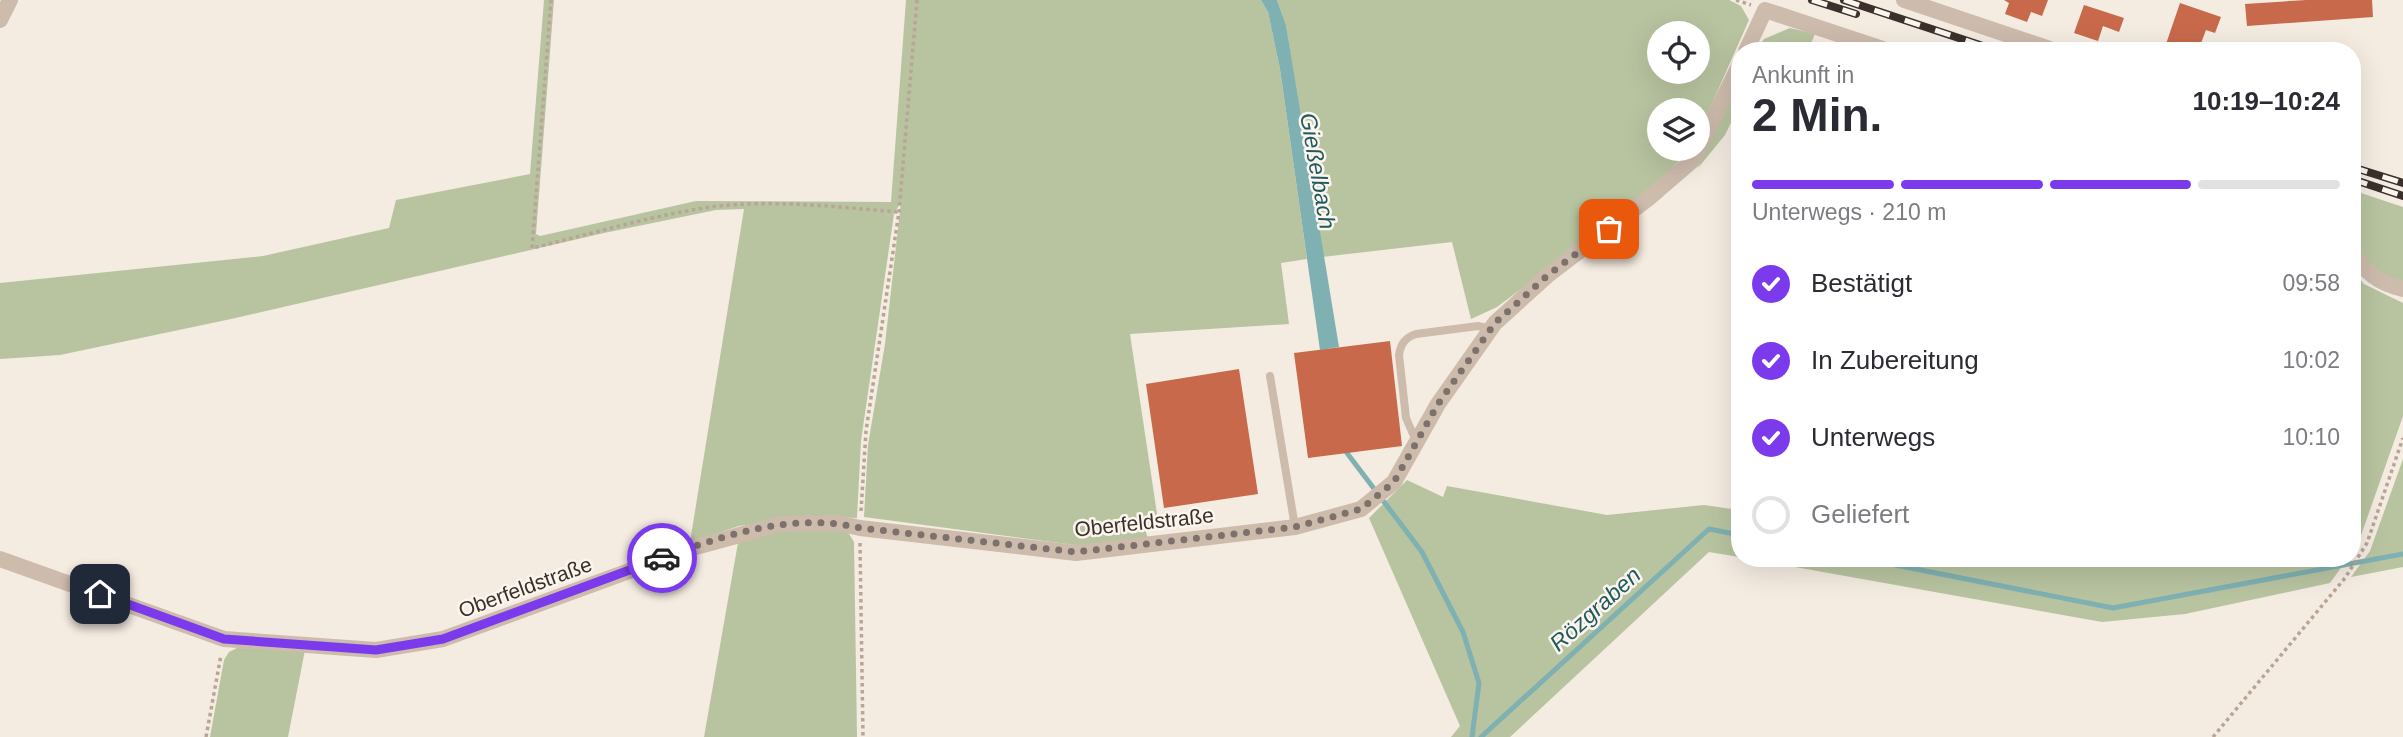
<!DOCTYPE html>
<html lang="de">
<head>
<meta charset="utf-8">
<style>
	:root { --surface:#fff; --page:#f7f7f7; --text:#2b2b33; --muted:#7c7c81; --line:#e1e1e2; --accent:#7c3aed }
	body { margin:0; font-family:Helvetica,sans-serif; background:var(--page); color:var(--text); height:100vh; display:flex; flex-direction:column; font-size:26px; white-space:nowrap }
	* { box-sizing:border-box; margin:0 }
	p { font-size:23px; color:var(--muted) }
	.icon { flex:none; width:38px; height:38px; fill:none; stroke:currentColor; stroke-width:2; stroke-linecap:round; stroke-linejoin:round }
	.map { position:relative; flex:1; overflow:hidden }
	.panel { position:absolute; left:1731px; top:42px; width:630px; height:525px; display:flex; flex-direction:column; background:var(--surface); border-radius:28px; box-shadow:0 7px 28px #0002 }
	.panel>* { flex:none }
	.buttons { position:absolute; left:1647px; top:21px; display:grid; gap:14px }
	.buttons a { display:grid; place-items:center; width:63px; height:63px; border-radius:50%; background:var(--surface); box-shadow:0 7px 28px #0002; font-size:35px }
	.pin { position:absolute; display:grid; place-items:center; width:60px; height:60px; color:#fff; margin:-30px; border-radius:14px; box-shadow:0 4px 10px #0006 }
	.courier { position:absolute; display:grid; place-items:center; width:70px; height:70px; margin:-35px; border:5px solid #7c3aed; border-radius:50%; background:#fff; color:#222; box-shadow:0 2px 9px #0007 }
	.summary em { font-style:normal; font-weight:700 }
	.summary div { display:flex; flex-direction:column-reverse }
	.summary { display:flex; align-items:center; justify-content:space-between; height:119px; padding:0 21px }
	h1 { font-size:46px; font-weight:700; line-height:52px }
	.bar { display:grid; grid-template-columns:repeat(4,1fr); gap:10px 7px; align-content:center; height:84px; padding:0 21px }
	.bar i { height:9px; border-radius:5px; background:var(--line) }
	.bar .active { background:var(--accent) }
	.bar p { grid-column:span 4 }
	ol { padding:0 21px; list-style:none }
	li { display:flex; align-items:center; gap:21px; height:77px }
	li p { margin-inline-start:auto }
	li .icon { padding:7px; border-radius:50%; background:var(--accent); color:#fff; stroke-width:4 }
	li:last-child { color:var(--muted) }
	li i { width:38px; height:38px; border:4px solid var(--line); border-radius:50% }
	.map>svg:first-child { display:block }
	.green { fill:#b8c4a0; fill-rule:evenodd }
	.water { fill:#7fb0b2 }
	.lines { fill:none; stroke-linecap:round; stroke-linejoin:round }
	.stream { stroke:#7fb0b2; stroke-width:5 }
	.building { fill:#c8694b }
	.path { stroke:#b9a596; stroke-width:3.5; stroke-dasharray:3.5 3.5; stroke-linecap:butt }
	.lane { stroke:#cdbbac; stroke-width:8 }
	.street { stroke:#cdbbac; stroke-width:16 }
	.rail-casing { stroke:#3b302b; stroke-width:8 }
	.rail { stroke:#fbf5ee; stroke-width:5; stroke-dasharray:16; stroke-linecap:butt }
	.done { stroke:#7c716b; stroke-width:7; stroke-dasharray:0 12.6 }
	.route { stroke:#7c3aed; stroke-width:9 }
	.labels { text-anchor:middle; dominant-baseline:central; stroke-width:5; stroke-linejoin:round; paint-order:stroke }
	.street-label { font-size:21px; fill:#3b302b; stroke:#fbf5ee }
	.water-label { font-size:23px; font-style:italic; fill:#1f5a5e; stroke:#fbf5ee }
</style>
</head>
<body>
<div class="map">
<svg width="2403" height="737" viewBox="0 0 2403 737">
	<rect width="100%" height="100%" fill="#f4ebe1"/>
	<g class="green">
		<path d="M544,0h10l-18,234 4,2 156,-35 195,1 15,-202h355l7,12 12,57 27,190 -26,4 8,61 -159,10 29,193 -14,2 3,10 -66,7 -218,-29 4,-72 17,-101 16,-142 -7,12 -33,227 -4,77 -50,-2 -68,10 -49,16 54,-333 -28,1 -112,23 -373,86 -171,36 -60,4v-76l263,-27 126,-28 7,-28 134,-26z"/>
		<path d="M1277,0h452l12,6 8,14 -51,115v-25h-39v39h32l-52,52 -142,106 -26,12 -19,-77 -130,15 -36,-232zM1659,33h39v39h-39z"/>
		<path d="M1790,28l25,6 -7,17h-31l-8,-3 -2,3h-12l9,-12z"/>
		<path d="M1739,78v28l-14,29 -27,33z"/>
		<path d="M2352,190l51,17v76c-55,-22 -51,-40 -51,-93z"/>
		<path d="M2352,269l12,15 39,19v113l-45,128 -6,8z"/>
		<path d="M2403,459v108l-52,10 19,-26z"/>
		<path d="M1407,480l36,17 4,-11 160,29 97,-10 35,5v47l-30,-5 -199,185h-59l9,-11 -91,-208z"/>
		<path d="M809,527l39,5 6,10 3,195h-153l35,-200z"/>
		<path d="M1745,558h603l-18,25 -145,31 -83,8z"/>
		<path d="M237,648l68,2 -17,87h-78l14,-77 5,-8z"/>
	</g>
	<path class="water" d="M1261,0h16l9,25 53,322 -19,3 -40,-281 -12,-57z"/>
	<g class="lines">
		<g class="stream">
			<path d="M1347,453l75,99 41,80 16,51 -7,54"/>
			<path d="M1860,558l253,50 290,-54"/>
			<path d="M1481,737l228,-208 31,6"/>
		</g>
	</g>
	<g class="building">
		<path d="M2004,0h44l-6,16 -11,-4 -4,10 -22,-8 4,-11z"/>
		<path d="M2306,0h66l1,17 -126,9 -2,-22z"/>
		<path d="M2180,3l41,14 -6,16 -9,-3 -8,21h-13l-19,-7z"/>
		<path d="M2084,5l40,13 -5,14 -16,-6 -5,15 -24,-8z"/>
		<path d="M1390,341l12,105 -94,12 -14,-105z"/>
		<path d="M1239,369l19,125 -94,14 -18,-124z"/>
	</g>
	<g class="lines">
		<g class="path">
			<path d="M551,0l-19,248c59,-14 118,-32 178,-41 62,-8 127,0 188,5"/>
			<path d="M1736,0l15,5"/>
			<path d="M861,511l5,-80 33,-219 18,-212"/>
			<path d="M860,543l3,194"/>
			<path d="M206,737l15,-82"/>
			<path d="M2213,737l132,-159 22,-35 36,-105"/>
		</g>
		<g class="lane">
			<path d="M1270,376l25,151"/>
			<path d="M1417,443l-11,-25 -7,-63c2,-12 6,-17 17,-21l62,-8 13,3"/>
		</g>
		<g class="street">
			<path d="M1904,0l152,51"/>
			<path d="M0,20l10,-20"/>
			<path d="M1746,51l19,-41 124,41"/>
			<path d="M2352,250c11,22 27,33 51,39"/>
			<path d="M0,559l224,80 152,11 67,-11 249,-91 88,-24 57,-1 23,5 216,25 219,-26 66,-18 33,-27 44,-78 57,-81 53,-48 101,-77 44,-38 47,-96"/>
		</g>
		<defs>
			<g id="rail">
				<path d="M1812,0l44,14"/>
				<path d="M1844,0l154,51"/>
				<path d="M2352,167l51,16"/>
				<path d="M2352,179l51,17"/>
			</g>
		</defs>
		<use href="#rail" class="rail-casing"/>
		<use href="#rail" class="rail"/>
	</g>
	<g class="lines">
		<path class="done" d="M662,558c62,-23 132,-46 198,-30l216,24 219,-25 66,-18 33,-27 44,-78 57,-81 53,-48 61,-46"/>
		<path class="route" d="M100,594l124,45 152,11 67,-11 219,-81"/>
	</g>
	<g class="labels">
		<g class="street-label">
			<text transform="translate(1144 522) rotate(-6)">Oberfeldstraße</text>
			<text transform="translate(525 587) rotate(-20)">Oberfeldstraße</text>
		</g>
		<g class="water-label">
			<text transform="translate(1318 171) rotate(80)">Gießelbach</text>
			<text transform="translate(1595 609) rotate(-42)">Rözgraben</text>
		</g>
	</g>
</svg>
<div class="buttons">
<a><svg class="icon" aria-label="locate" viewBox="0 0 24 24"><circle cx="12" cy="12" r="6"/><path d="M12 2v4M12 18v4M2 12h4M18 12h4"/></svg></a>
<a><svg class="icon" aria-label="layers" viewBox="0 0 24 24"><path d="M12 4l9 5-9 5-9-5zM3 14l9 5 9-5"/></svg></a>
</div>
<div class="pin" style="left:1609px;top:229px;background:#ea580c"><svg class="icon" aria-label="bag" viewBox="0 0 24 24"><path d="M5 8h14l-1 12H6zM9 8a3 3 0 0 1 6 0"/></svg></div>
<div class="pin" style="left:100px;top:594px;background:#1f2937"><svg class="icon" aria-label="home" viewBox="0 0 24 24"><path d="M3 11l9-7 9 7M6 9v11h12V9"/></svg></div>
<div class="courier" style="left:662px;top:558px"><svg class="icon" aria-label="car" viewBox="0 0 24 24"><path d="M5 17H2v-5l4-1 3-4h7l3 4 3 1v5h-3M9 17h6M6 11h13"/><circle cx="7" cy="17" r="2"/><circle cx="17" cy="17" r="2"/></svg></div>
<section class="panel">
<div class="summary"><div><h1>2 Min.</h1><p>Ankunft in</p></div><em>10:19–10:24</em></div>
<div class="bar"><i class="active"></i><i class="active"></i><i class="active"></i><i></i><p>Unterwegs · 210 m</p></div>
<ol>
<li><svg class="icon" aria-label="check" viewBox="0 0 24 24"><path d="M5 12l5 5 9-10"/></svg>Bestätigt<p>09:58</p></li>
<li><svg class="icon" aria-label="check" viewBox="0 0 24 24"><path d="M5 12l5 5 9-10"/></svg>In Zubereitung<p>10:02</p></li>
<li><svg class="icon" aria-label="check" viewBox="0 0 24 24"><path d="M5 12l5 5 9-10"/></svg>Unterwegs<p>10:10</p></li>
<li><i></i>Geliefert</li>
</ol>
</section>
</div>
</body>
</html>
